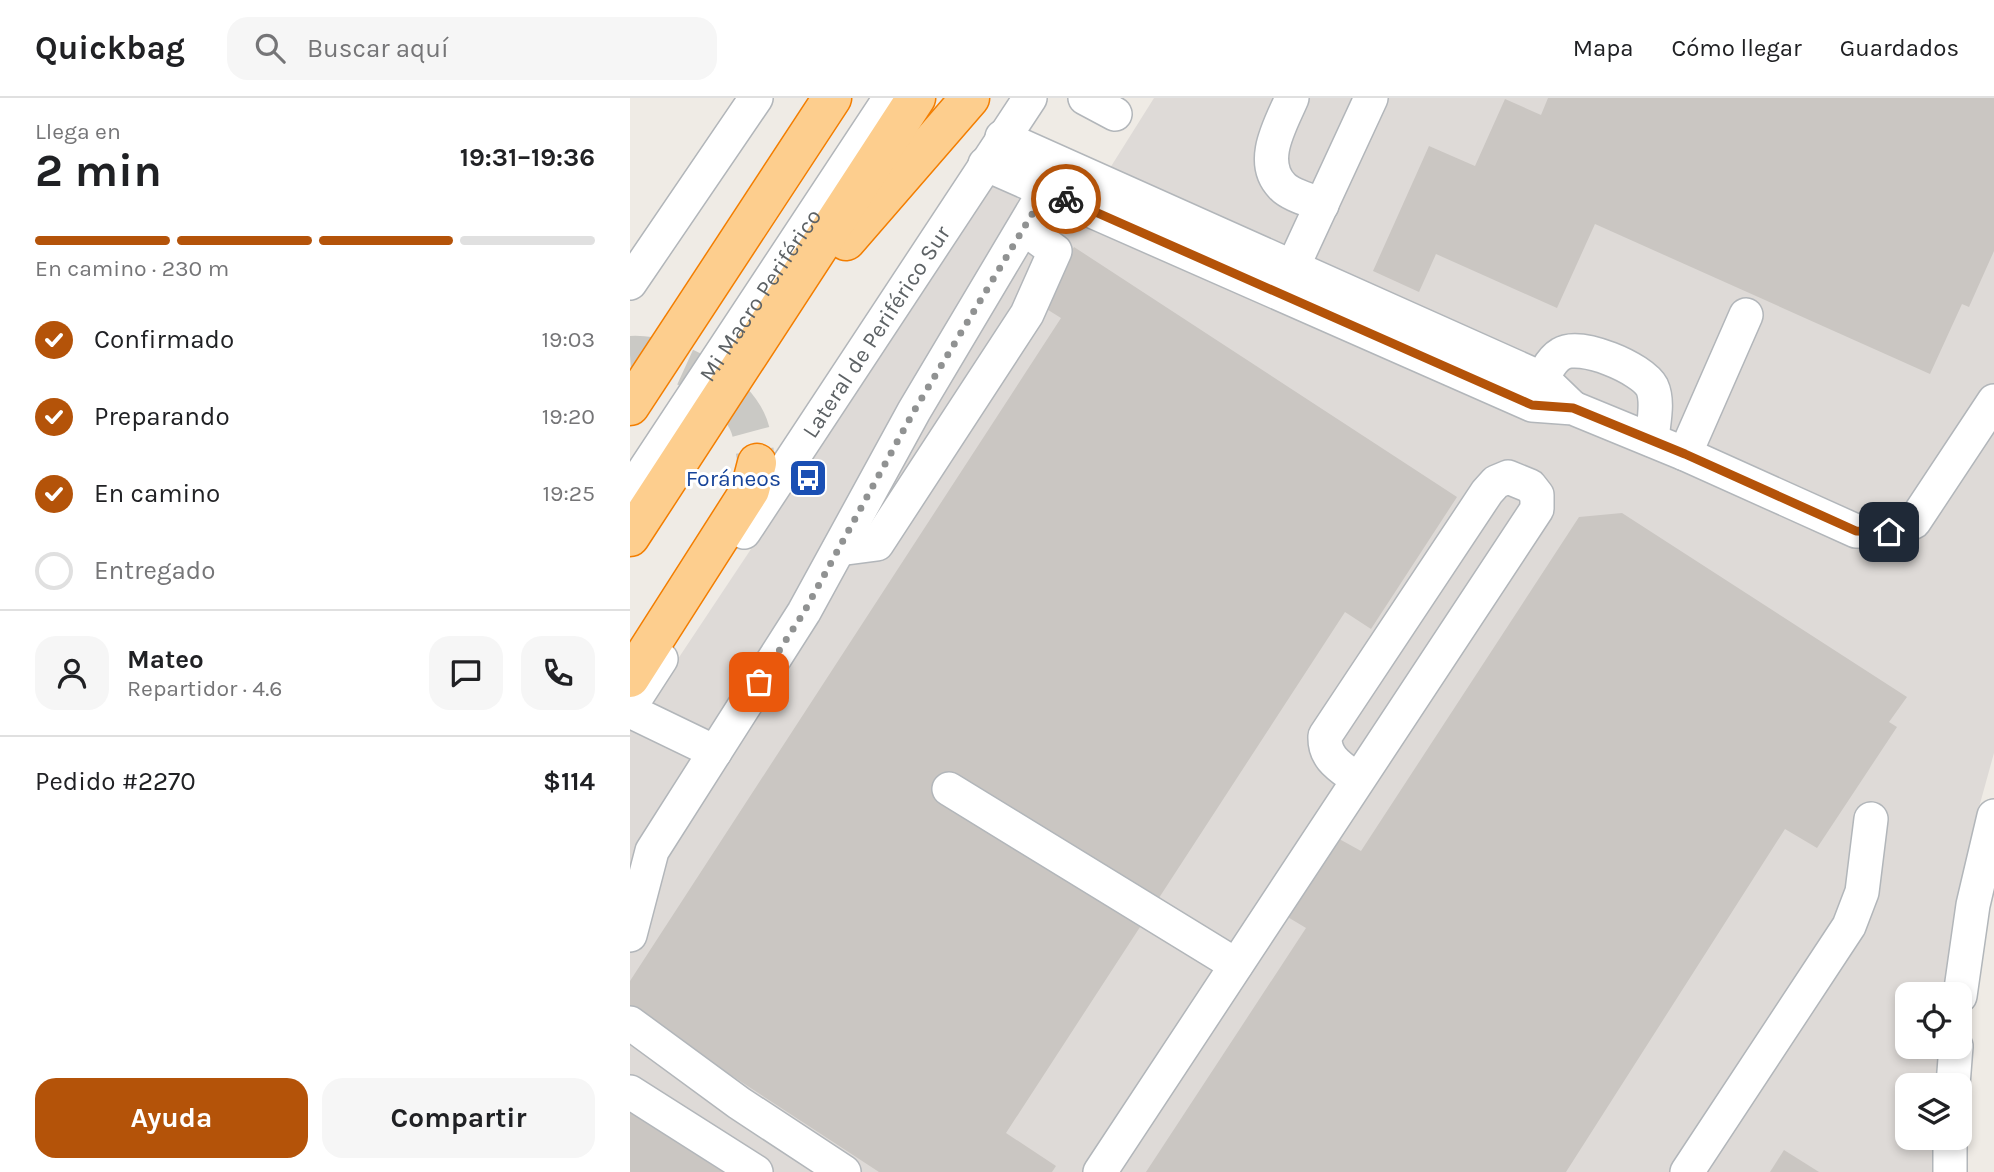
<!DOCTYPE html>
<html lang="es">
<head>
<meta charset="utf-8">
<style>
	:root { --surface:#fff; --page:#f6f6f6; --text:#202124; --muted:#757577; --line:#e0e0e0; --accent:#b45309 }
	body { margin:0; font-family:Karla,sans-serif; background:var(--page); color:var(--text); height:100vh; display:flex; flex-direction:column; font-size:26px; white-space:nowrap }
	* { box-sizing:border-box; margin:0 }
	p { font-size:23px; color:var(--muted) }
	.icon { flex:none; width:38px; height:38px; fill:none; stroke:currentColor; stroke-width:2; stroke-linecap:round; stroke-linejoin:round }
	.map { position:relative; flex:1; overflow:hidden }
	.sheet { display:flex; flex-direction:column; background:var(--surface); width:630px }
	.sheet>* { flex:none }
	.fabs { position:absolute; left:1265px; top:884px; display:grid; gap:14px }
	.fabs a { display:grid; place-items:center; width:77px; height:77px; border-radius:14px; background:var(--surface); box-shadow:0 4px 10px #0003; font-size:35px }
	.pin { position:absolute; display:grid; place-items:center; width:60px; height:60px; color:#fff; margin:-30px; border-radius:14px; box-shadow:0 4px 10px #0006 }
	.courier { position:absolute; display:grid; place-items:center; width:70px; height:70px; margin:-35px; border:5px solid #b45309; border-radius:50%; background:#fff; color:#222; box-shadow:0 2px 9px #0007 }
	.overview em { font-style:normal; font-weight:700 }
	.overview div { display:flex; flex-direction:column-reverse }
	.overview { display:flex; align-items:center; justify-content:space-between; height:119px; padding:0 35px }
	h1 { font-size:46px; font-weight:700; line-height:52px }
	.bar { display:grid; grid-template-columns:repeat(4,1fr); gap:10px 7px; align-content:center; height:84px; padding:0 35px }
	.bar i { height:9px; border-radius:5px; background:var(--line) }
	.bar .on { background:var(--accent) }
	.bar p { grid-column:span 4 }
	.line { display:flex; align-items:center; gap:18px; padding:0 35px; border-top:2px solid var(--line) }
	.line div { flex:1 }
	.round { display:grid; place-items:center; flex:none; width:74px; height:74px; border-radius:21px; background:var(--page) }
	ol { padding:0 35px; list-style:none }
	li { display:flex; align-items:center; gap:21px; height:77px }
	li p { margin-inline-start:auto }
	li .icon { padding:7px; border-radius:50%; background:var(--accent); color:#fff; stroke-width:4 }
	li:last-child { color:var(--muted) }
	li i { width:38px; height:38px; border:4px solid var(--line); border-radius:50% }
	.primary-button { display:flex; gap:14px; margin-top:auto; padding:14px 35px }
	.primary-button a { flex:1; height:80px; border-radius:21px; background:var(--accent); color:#fff; font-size:28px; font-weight:700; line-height:80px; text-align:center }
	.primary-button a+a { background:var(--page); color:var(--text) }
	header { display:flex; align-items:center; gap:42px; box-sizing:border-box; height:98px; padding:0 35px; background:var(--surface); border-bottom:2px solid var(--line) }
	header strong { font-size:33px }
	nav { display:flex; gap:38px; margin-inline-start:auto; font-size:24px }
	.search { width:490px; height:63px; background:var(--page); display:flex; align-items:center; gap:18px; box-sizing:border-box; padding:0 24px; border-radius:21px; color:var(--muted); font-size:26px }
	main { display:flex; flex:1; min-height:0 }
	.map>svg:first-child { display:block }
	.industrial { fill:#dedad7 }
	.building { fill:#cac6c2 }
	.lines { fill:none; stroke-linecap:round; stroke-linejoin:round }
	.highway-tunnel { stroke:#cac9c5; stroke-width:38; stroke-dasharray:38 19; stroke-linecap:butt }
	.minor-casing { stroke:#b2b6ba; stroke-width:36 }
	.highway-casing { stroke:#f37e01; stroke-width:41 }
	.minor { stroke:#fff; stroke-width:33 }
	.highway { stroke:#fdce8e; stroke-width:38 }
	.done { stroke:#909292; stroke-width:7; stroke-dasharray:0 12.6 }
	.route { stroke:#b45309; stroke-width:9 }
	.labels { text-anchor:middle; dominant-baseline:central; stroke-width:6; stroke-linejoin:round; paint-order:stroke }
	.street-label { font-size:23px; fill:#5d6265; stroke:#fff }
	.transit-label { font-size:23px; fill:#164399; stroke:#fff; text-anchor:end }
</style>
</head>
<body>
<header>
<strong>Quickbag</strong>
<div class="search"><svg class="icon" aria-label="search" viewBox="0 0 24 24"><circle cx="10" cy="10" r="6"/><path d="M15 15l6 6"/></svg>Buscar aquí</div>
<nav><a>Mapa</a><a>Cómo llegar</a><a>Guardados</a></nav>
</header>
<main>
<section class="sheet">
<div class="overview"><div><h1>2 min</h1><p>Llega en</p></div><em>19:31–19:36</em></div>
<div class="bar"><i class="on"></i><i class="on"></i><i class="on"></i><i></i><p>En camino · 230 m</p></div>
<ol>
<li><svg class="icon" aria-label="check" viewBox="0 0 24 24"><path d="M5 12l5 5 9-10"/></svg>Confirmado<p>19:03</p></li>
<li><svg class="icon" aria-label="check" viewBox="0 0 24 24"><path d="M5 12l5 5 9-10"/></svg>Preparando<p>19:20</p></li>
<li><svg class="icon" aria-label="check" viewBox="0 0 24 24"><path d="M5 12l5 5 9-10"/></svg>En camino<p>19:25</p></li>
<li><i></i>Entregado</li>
</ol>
<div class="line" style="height:126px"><a class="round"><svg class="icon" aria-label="person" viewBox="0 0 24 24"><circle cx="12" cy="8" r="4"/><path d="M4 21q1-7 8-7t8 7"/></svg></a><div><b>Mateo</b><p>Repartidor · 4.6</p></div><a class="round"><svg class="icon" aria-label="chat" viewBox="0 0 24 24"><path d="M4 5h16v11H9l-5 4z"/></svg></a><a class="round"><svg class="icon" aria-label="phone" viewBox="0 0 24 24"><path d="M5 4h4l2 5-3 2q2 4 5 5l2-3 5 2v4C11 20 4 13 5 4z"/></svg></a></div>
<div class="line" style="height:91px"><div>Pedido #2270</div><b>$114</b></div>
<div class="primary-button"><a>Ayuda</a><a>Compartir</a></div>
</section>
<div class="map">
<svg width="1364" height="1074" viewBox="0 0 1364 1074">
	<rect width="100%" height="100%" fill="#efebe5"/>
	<path class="industrial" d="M524,0h840v655l-21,76 -20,104 -7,61h-38v52l33,1 -3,38h-30v53h28l1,34h-1307v-441l365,-549 83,37z"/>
	<g class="building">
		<path d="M918,0h446v153l-25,56 -7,-3 -32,70 -335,-150 -38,84 -121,-54 -17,38 -46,-21 56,-125 46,20 30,-67 36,16z"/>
		<path d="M444,149l383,250 -86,132 -26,-17 -339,521 50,33 -4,6h-173l-249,-163v-28l431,-663 -24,-15z"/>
		<path d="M992,415l285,184 -18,25 8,5 -80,121 -32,-19 -219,343h-420l160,-244 -25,-15 51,-78 29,16 218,-334z"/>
		<path d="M0,1014l93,60h-93z"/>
		<path d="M1154,1052l35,22h-49z"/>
	</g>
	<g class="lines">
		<path class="highway-tunnel" d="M0,257c40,-3 99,29 117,66 6,12 7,29 10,42"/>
		<defs>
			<g id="minor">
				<path d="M455,0l30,16"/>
				<path d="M662,0c-11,26 -34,63 -10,88 8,9 28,14 40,19"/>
				<path d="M372,39l541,242 30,29"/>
				<path d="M355,66l547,241 41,3 112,46 171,77 33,1 25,-10 80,-121"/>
				<path d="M0,185l126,-185"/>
				<path d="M654,188l87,-188"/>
				<path d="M904,302c6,-14 13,-38 27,-46 19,-12 81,14 91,33 7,15 1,37 0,53"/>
				<path d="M1055,356l61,-139"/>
				<path id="s1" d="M0,394l260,-394"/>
				<path id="s2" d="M114,434l286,-434"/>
				<path d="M209,451l38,-5 150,-230 28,-63 -30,-22"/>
				<path d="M0,609l31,-48"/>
				<path d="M0,613l85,41"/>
				<path d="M319,691l287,176"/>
				<path d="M0,837l22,-84 152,-239 110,-201 147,-247"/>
				<path d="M1330,898l13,-91 21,-89"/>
				<path d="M0,925l109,80 105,69"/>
				<path d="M1323,987l3,-39"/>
				<path d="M0,994l126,80"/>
				<path d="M470,1074l437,-663v-14l-7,-9 -22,-9 -12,5 -9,10 -162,244c-1,23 16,31 33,44"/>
				<path d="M1057,1074l162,-246 13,-34 9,-73"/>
				<path d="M1320,1074v-34"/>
			</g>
			<g id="highway">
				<path d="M216,143l124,-143"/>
				<path d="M0,308l202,-308"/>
				<path d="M0,439l286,-439"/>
				<path d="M0,580l120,-188 7,-27"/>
			</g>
		</defs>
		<use href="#minor" class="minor-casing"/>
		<use href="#highway" class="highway-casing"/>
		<use href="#minor" class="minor"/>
		<use href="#highway" class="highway"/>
	</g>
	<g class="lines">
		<path class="done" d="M129,584l45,-70 110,-201 132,-220 20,8"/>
		<path class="route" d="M436,101l466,206 41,3 112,46 171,77 33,1"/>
	</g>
	<defs>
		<symbol id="bus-square" viewBox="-11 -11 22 22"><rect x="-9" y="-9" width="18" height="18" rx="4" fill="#1a4fb4" stroke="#fff"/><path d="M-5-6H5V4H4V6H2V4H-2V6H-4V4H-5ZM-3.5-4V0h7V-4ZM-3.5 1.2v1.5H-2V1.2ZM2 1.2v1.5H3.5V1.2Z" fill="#fff"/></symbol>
	</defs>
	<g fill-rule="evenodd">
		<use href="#bus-square" x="156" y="358" width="44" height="44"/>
	</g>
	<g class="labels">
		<g class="street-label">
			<text stroke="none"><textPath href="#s1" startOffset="236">Mi Macro Periférico</textPath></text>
			<text stroke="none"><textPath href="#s2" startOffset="240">Lateral de Periférico Sur</textPath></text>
		</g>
		<g class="transit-label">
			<text x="151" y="380">Foráneos</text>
		</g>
	</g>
</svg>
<div class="fabs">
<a><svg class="icon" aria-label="locate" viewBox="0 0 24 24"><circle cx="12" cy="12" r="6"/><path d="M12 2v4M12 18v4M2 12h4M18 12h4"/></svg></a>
<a><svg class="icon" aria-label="layers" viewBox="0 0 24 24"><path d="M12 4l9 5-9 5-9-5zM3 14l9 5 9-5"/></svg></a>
</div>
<div class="pin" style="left:129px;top:584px;background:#ea580c"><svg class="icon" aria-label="bag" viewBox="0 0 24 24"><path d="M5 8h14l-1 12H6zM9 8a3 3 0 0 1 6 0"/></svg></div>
<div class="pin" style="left:1259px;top:434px;background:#1f2937"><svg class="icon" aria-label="home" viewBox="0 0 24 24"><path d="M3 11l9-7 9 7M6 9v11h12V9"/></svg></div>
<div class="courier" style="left:436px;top:101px"><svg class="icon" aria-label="bike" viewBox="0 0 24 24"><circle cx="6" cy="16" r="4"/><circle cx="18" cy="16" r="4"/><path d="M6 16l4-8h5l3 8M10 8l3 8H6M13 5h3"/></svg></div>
</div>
</main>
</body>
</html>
